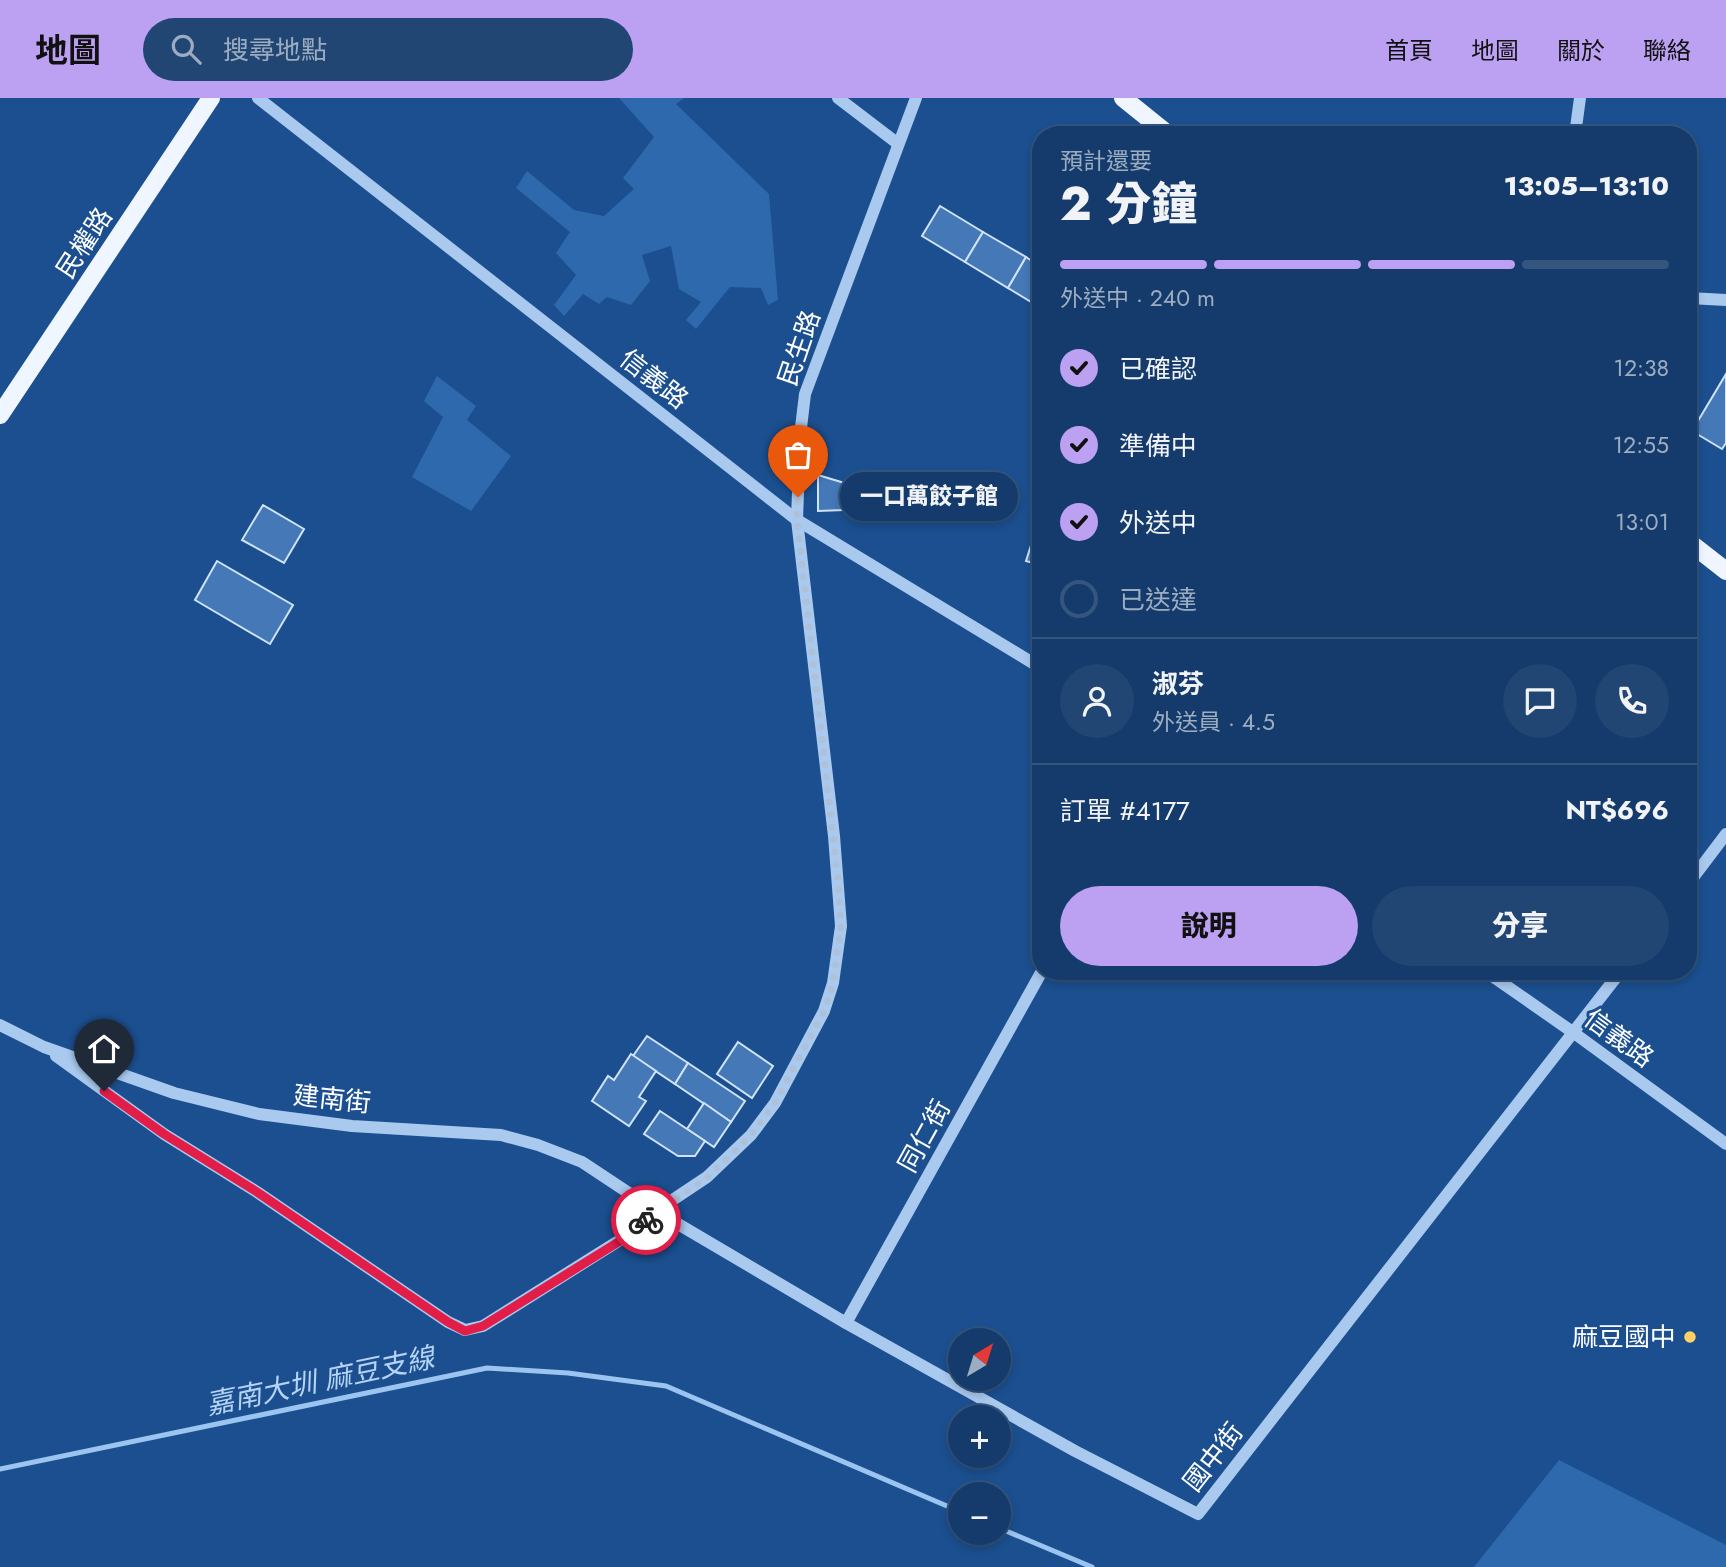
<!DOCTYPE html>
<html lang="zh-TW">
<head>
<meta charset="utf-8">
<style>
	:root { --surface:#143b6b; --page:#214673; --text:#f1f3f6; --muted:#9dadc1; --line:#33557e; --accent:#bca0f2 }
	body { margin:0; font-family:Jost,"Noto Sans TC",sans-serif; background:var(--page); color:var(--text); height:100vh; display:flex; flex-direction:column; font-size:26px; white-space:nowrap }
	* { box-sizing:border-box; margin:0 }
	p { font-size:23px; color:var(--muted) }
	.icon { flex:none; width:38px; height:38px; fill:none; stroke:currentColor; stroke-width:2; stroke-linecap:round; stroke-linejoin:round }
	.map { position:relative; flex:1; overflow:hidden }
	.drawer { position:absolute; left:1032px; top:28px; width:665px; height:854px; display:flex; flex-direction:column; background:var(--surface); border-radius:28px; box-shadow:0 4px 10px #0003,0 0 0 2px var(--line) }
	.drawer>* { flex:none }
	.needle { width:46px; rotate:38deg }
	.fabs { position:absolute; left:948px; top:1230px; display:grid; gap:14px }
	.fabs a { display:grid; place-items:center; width:63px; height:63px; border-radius:50%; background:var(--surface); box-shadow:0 4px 10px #0003,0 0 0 2px var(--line); font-size:35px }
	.pin { position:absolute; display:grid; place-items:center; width:60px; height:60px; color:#fff; margin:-72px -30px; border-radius:50% 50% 50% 0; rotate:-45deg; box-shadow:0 0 7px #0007 }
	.pin .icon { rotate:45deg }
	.courier { position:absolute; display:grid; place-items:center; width:70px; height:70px; margin:-35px; border:5px solid #e11d48; border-radius:50%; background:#fff; color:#222; box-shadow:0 2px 9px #0007 }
	.bubble { position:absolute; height:49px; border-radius:24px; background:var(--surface); box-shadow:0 4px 10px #0003,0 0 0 2px var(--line); font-size:23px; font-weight:800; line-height:49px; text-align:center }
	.head em { font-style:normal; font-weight:800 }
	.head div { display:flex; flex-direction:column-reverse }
	.head { display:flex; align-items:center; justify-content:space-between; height:119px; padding:0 28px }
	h1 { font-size:46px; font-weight:800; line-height:52px }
	.bar { display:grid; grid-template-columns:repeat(4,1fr); gap:10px 7px; align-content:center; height:84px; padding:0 28px }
	.bar i { height:9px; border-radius:5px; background:var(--line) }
	.bar .current { background:var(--accent) }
	.bar p { grid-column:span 4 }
	.line { display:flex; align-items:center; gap:18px; padding:0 28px; border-top:2px solid var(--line) }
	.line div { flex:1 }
	.round { display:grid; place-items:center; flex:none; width:74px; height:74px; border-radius:37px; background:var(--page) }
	ol { padding:0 28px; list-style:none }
	li { display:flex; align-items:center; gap:21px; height:77px }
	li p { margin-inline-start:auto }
	li .icon { padding:7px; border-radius:50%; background:var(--accent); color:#111; stroke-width:4 }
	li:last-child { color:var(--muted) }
	li i { width:38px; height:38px; border:4px solid var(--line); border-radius:50% }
	.primary-button { display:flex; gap:14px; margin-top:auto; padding:14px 28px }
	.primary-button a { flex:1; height:80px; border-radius:42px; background:var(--accent); color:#111; font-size:28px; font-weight:800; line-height:80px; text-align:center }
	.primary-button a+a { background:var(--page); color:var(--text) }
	header { display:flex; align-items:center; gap:42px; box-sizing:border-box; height:98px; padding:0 35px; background:var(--accent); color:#111 }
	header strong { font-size:33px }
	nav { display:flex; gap:38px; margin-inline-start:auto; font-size:24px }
	.search { width:490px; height:63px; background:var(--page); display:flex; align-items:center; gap:18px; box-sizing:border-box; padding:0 24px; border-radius:38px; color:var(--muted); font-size:26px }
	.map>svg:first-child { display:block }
	.green { fill:#2e69ad }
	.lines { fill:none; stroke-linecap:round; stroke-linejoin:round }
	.stream { stroke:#9cc4f0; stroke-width:5 }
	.building { fill:#4478b7; stroke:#cfe3fa; stroke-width:2 }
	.minor { stroke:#a9c9ee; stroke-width:12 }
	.major { stroke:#f0f6ff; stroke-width:18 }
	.done { stroke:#afc1d8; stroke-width:7; stroke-dasharray:0 12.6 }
	.route { stroke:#e11d48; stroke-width:9 }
	.poi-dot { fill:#ffd166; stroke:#1b4f8f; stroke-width:2.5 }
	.labels { text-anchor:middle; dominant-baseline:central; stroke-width:6; stroke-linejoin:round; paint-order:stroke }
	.street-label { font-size:26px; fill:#fff; stroke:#1b4f8f }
	.poi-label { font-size:26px; fill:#fff; stroke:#1b4f8f; text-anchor:end }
	.water-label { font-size:28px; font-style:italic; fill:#b5d3f5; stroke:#1b4f8f }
</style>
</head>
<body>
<header>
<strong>地圖</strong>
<div class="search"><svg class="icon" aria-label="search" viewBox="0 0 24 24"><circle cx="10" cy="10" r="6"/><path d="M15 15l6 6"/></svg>搜尋地點</div>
<nav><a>首頁</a><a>地圖</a><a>關於</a><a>聯絡</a></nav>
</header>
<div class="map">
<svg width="1726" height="1469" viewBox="0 0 1726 1469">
	<rect width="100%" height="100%" fill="#1b4f8f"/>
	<g class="green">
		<path d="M619,0h65l-8,6 93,90 9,106 -10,5 -7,-17 -31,-1 -34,42 -10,-9 15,-18 -22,-13 -8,-43 -29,9 8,26 -19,24 -24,-8 -8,7 -16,-10 -19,22 -10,-11 22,-30 -20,-22 14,-21 -54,-44 11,-17 47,39 30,6 30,-27 -11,-11 31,-41z"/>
		<path d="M437,278l39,30 -9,14 44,36 -40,55 -59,-34 31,-60 -19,-16z"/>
		<path d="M1559,1362l167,85v22h-252z"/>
	</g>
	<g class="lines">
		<g class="stream">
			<path d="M0,1371l487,-101 81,5 98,13 295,126"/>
			<path d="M999,1430l93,39"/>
		</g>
	</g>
	<g class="building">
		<path d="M940,108l43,26 -18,30 -43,-26z"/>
		<path d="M983,134l43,25 -18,31 -43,-26z"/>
		<path d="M1026,159l15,10v41l-33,-20z"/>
		<path d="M1726,276v69l-4,6 -30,-18z"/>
		<path d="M818,377l33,10 -7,25 -26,1z"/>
		<path d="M263,407l41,24 -20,34 -42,-23z"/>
		<path d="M1033,441l8,3v23l-15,-4z"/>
		<path d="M217,463l76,44 -23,39 -75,-44z"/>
		<path d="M647,938l41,27 -13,21 -42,-28z"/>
		<path d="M738,944l35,24 -21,32 -35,-24z"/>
		<path d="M631,956l25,17 -17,26 7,4 -17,25 -37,-25 16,-25 6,4z"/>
		<path d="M688,965l57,38 -14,21 -56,-38z"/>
		<path d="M704,1005l27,19 -17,25 -27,-18z"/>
		<path d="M660,1013l45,30 -10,15h-17l-34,-22z"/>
	</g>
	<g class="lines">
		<g class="minor">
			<path d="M258,0l539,422 244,148"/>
			<path d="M838,0l59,45"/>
			<path d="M1575,37l5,-37"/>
			<path d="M1689,200l37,2"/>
			<path d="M1689,785l37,-49"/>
			<path d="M1485,873l89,62 152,111"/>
			<path d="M0,927l44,22 130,46 85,21 93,12 149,9 37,10 44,17 74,49 190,112 229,128 123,63 423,-543"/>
			<path d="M56,958l108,78 93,58 191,130 17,8 18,-4 145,-91 28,-24 51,-34 44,-42 24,-32 49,-92 9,-28 8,-57 -7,-90 -37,-316 3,-84 5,-42 111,-296"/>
			<path d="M846,1225l196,-352"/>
		</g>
		<g class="major">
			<path d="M1123,0l46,37"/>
			<path d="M0,317l211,-317"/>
			<path d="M1689,444l37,29"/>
		</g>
	</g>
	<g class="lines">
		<path class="done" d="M646,1122l62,-43 43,-42 24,-32 49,-92 9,-27 8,-58 -3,-45 -41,-361 1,-23"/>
		<path class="route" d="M104,993l60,43 93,58 191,130 17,9 18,-5 145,-90 18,-16"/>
	</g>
	<circle class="poi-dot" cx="1690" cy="1239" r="7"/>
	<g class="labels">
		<g class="street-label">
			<text transform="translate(84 145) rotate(-57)">民權路</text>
			<text transform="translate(799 250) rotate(-71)">民生路</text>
			<text transform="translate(654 281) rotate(38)">信義路</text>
			<text transform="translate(1619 940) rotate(36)">信義路</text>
			<text transform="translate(332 1001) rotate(6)">建南街</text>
			<text transform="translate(924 1038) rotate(-61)">同仁街</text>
			<text transform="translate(1213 1359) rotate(-52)">國中街</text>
		</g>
		<g class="poi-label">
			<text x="1676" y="1239">麻豆國中</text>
		</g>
		<g class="water-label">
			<text transform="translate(320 1283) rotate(-12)">嘉南大圳 麻豆支線</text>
		</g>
	</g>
</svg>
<div class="fabs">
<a><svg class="needle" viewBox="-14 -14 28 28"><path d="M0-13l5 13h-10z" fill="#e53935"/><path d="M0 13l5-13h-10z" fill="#9dadc1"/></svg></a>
<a>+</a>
<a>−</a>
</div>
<div class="pin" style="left:798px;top:399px;background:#ea580c"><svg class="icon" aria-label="bag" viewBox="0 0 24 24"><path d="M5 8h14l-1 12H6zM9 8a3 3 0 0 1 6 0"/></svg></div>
<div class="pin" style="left:104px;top:993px;background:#1f2937"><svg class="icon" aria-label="home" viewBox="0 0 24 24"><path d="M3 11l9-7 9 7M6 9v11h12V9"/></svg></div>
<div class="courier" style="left:646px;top:1122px"><svg class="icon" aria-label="bike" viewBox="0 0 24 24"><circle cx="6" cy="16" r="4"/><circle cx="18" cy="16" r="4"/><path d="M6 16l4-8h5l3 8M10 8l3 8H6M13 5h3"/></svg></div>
<div class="bubble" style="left:840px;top:374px;width:178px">一口萬餃子館</div>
<section class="drawer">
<div class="head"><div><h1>2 分鐘</h1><p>預計還要</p></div><em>13:05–13:10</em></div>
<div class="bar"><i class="current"></i><i class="current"></i><i class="current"></i><i></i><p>外送中 · 240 m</p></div>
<ol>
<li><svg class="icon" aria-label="check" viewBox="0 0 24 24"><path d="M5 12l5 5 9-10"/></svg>已確認<p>12:38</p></li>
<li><svg class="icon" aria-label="check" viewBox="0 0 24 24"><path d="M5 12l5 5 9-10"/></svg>準備中<p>12:55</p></li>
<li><svg class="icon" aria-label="check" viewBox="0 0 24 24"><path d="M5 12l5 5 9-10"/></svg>外送中<p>13:01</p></li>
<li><i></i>已送達</li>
</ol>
<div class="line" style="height:126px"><a class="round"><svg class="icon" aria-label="person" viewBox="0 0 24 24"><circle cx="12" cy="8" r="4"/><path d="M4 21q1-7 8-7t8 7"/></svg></a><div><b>淑芬</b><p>外送員 · 4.5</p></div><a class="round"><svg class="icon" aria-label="chat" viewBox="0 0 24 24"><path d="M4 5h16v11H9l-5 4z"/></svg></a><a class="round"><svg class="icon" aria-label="phone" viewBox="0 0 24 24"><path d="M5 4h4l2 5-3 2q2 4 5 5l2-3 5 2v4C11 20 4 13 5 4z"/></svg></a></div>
<div class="line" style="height:91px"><div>訂單 #4177</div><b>NT$696</b></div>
<div class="primary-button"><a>說明</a><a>分享</a></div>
</section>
</div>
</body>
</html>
